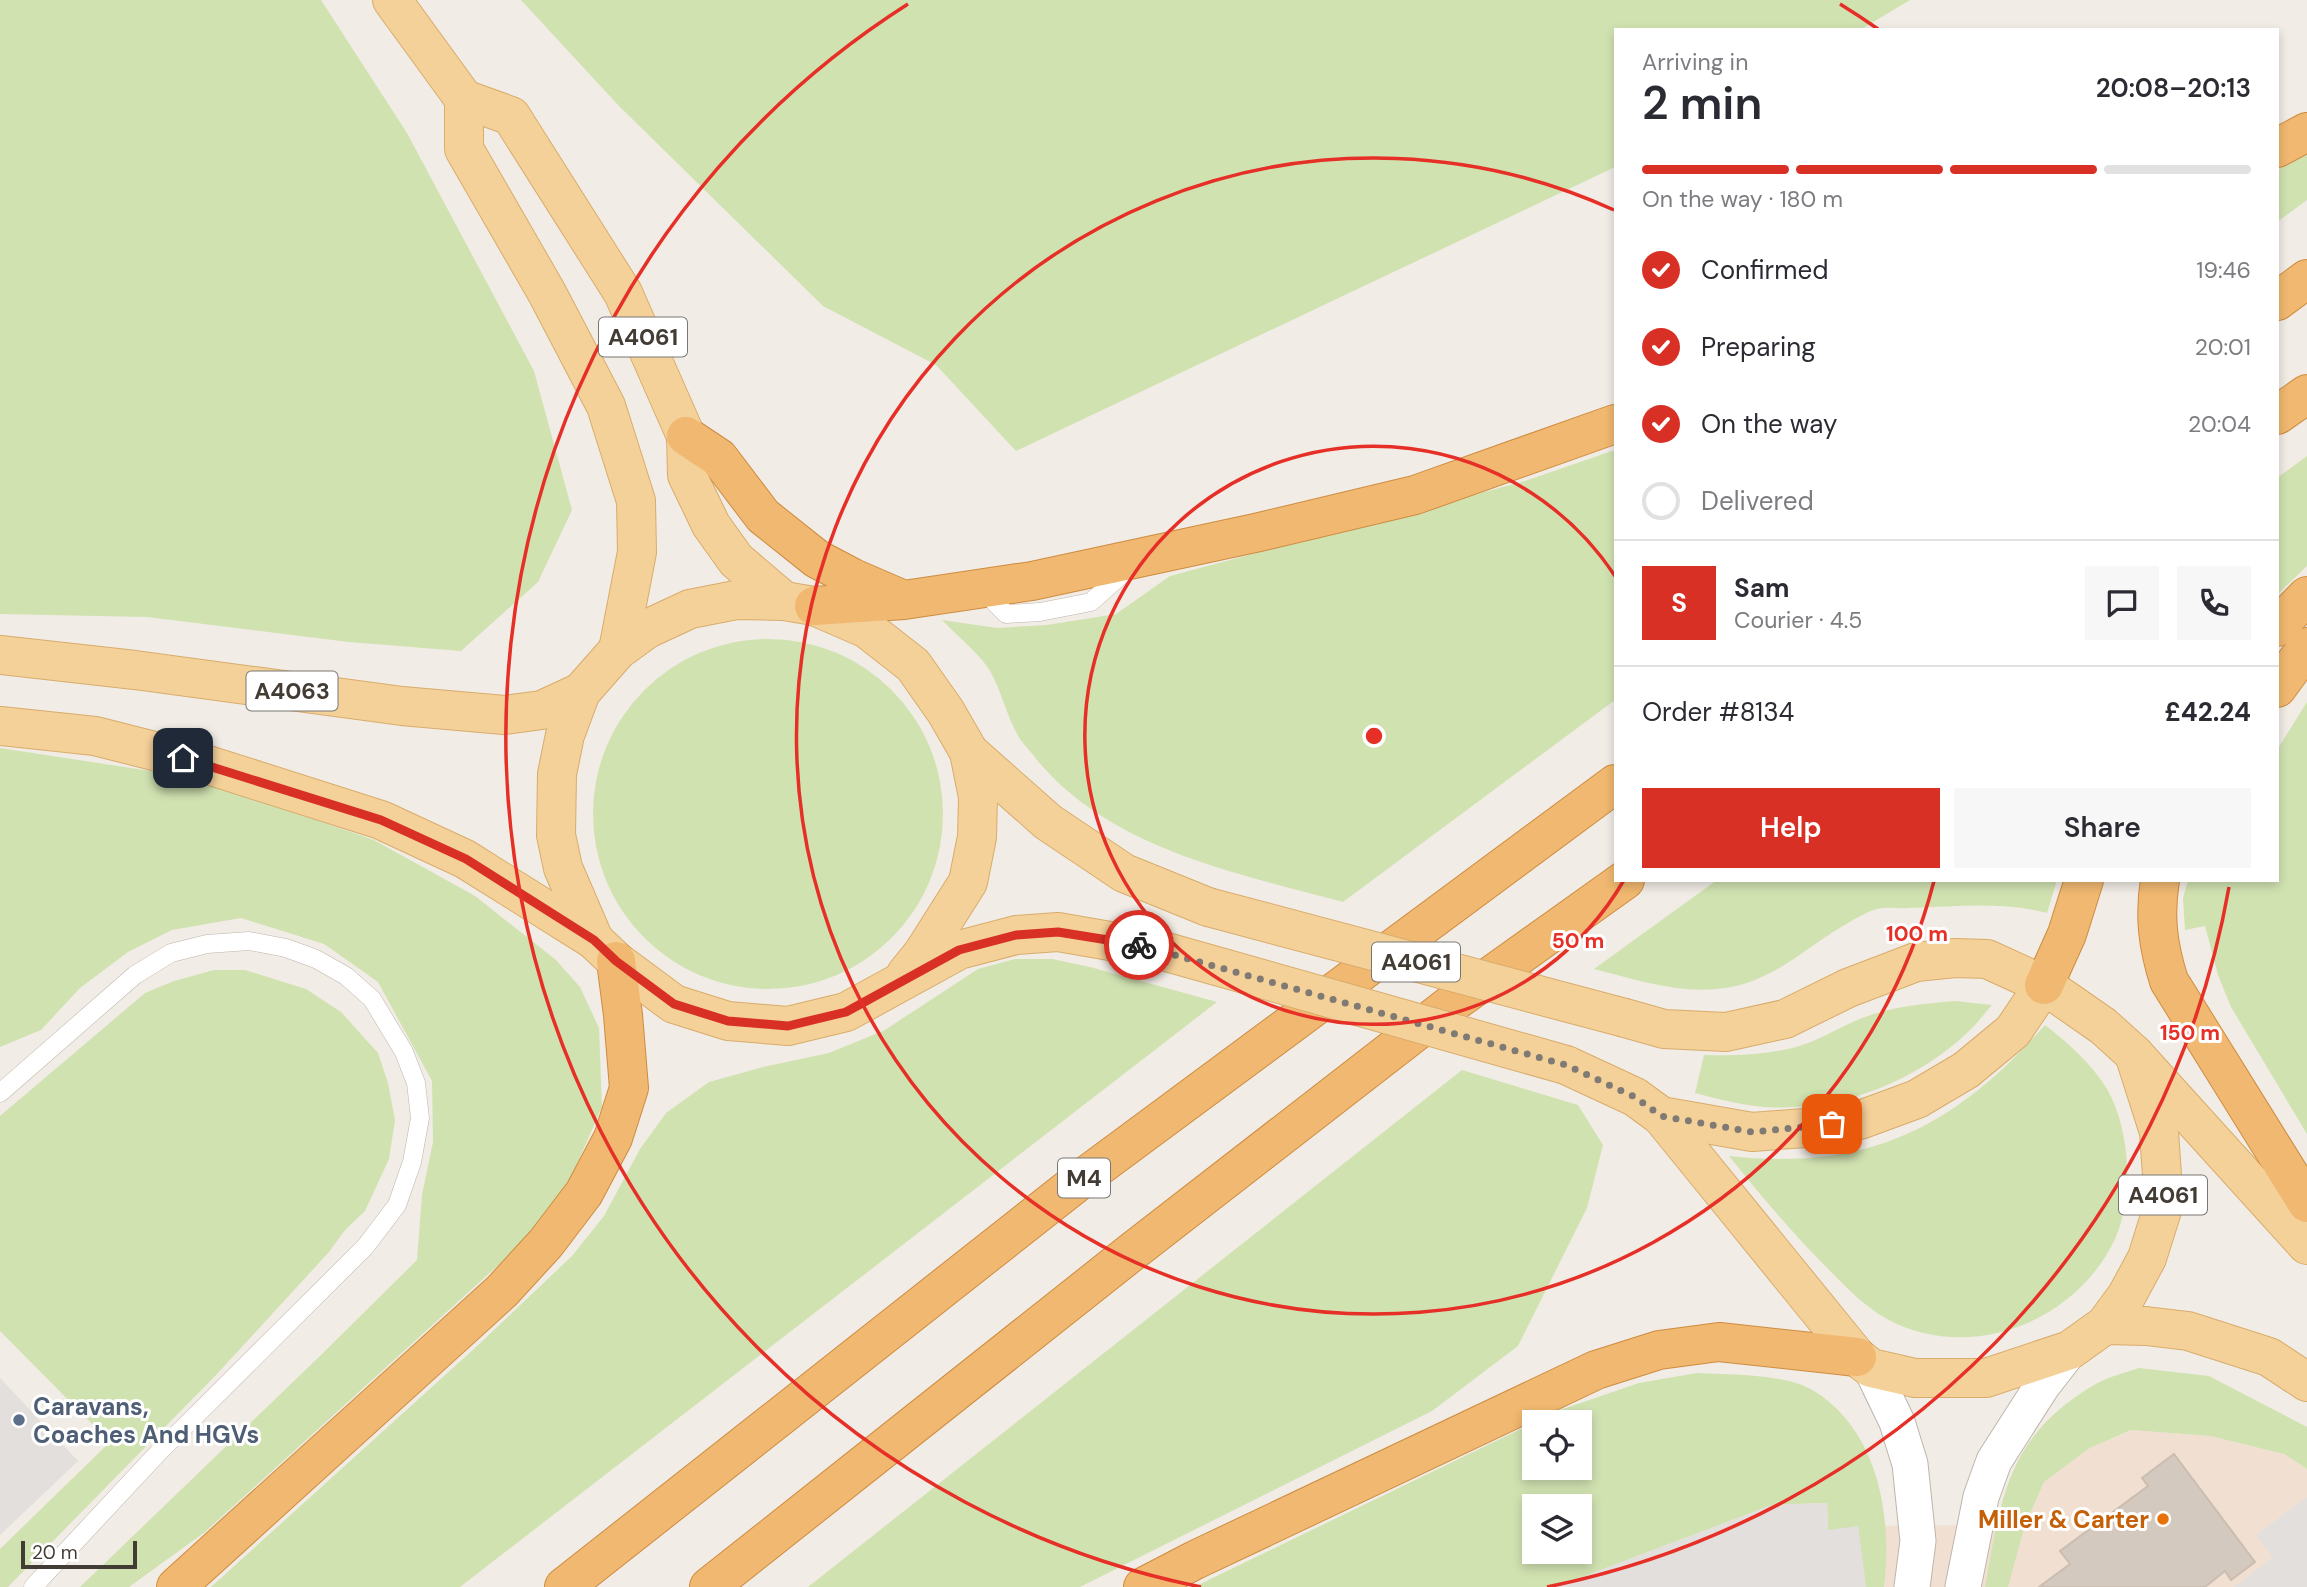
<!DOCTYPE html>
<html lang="en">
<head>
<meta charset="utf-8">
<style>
	:root { --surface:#fff; --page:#f7f7f7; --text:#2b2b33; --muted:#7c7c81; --line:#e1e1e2; --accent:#d93025 }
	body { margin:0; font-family:"DM Sans",sans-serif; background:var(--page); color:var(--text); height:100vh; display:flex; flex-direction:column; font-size:26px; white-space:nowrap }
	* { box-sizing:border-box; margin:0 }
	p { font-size:23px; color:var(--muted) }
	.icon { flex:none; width:38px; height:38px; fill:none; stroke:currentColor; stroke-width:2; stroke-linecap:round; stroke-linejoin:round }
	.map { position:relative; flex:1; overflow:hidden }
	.drawer { position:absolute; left:1614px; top:28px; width:665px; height:854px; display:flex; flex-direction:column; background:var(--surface); border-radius:0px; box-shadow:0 4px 10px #0003 }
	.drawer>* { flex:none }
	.buttons { position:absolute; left:1522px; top:1410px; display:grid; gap:14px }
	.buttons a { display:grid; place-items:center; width:70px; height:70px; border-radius:0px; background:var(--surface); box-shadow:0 4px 10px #0003; font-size:35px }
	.scale { position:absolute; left:21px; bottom:18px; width:116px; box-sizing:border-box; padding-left:7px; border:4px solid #423c35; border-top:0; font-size:19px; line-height:24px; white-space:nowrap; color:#423c35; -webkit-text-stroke:5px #fff; paint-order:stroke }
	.pin { position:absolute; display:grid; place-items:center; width:60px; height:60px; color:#fff; margin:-30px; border-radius:14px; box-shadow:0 4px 10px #0006 }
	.courier { position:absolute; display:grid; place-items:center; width:70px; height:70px; margin:-35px; border:5px solid #d93025; border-radius:50%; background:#fff; color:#222; box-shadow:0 2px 9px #0007 }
	.head em { font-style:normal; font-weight:600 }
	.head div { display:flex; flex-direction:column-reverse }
	.head { display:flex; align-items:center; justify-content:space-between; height:119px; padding:0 28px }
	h1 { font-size:46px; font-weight:600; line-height:52px }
	.bar { display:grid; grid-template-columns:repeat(4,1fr); gap:10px 7px; align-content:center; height:84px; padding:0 28px }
	.bar i { height:9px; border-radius:5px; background:var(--line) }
	.bar .current { background:var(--accent) }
	.bar p { grid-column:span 4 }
	.line { display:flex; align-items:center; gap:18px; padding:0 28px; border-top:2px solid var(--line) }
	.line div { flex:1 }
	.round { display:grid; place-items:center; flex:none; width:74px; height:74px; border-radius:0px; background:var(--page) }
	ol { padding:0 28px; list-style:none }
	li { display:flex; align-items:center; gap:21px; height:77px }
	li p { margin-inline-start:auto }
	li .icon { padding:7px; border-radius:50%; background:var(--accent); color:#fff; stroke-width:4 }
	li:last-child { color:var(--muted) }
	li i { width:38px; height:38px; border:4px solid var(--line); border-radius:50% }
	.action { display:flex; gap:14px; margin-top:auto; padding:14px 28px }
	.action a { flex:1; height:80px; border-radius:0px; background:var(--accent); color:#fff; font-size:28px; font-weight:600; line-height:80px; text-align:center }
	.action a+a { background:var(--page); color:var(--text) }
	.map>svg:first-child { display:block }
	.commercial { fill:#f1e0d1 }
	.green { fill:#d1e2b1; fill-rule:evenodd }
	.parking { fill:#e2dfdd }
	.building { fill:#d4c9be; stroke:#cbbdaf; stroke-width:2 }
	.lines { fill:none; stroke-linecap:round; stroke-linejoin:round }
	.lane-casing { stroke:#beb5ab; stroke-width:19 }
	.street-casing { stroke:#beb5ab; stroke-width:37 }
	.primary-casing { stroke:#d8ac6b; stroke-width:40 }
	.highway-casing { stroke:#ce8c41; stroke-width:40 }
	.lane { stroke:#fff; stroke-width:18 }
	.street { stroke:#fff; stroke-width:35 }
	.primary { stroke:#f5d19a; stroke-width:38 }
	.highway { stroke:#f0b870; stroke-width:38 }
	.primary-bridge-casing { stroke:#d8ac6b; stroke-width:40; stroke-linecap:butt }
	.primary-bridge { stroke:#f5d19a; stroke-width:38 }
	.done { stroke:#7f7a73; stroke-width:7; stroke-dasharray:0 12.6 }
	.route { stroke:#d93025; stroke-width:9 }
	.ring { fill:none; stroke:#e62f26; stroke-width:3.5 }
	.service-dot { fill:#5c6f8a; stroke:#fff; stroke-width:2.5 }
	.food-dot { fill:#e8710a; stroke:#fff; stroke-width:2.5 }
	.labels { text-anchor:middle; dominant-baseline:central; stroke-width:6; stroke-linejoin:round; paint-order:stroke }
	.shield { fill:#fff; stroke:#7b7672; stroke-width:2 }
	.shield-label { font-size:23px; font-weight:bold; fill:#423c35 }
	.service-label { font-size:24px; font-weight:bold; fill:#4e5e75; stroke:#fff; text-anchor:start }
	.food-label { font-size:24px; font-weight:bold; fill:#c56008; stroke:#fff; text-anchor:end }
	.centre { fill:#e62f26; stroke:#fff; stroke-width:3.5 }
	.ring-label { font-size:21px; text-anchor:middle; font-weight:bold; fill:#e62f26; stroke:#fff; stroke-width:6; stroke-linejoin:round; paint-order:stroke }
</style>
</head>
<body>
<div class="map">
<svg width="2307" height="1587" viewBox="0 0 2307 1587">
	<rect width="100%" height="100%" fill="#f1ece5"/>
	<path class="commercial" d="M2132,1430l78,6 74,18 23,15v118h-751l302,-61 167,-1 19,-43 46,-34z"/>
	<g class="green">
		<path d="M0,0h321l86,133 127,238 38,139 -34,72 -77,69 -112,-9 -202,-25 -147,-3z"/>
		<path d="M521,0h1389l-50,30h-245v137l-599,284 -80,-86 -113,-59 -205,-201z"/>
		<path d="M2307,155v45l-30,22v-52z"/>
		<path d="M1615,450v250l-272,202c-107,-29 -232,-53 -306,-142 -5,-7 -12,-14 -17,-21 -13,-21 -18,-47 -30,-68 -10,-17 -34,-36 -48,-51l55,8 50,-3 69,-11 54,-38 355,-95z"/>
		<path d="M2307,456v110l-30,29v-117z"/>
		<circle cx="768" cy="814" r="175"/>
		<path d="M2307,702v432l-76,-127 -13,-32 -13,-49 -20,4 -2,-32 5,-18h89v-130z"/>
		<path d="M0,748l170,26 80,23 124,43 101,56 81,64 24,27 19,41 3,79 -39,89 -24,32 -334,304 -76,55h-49l241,-232 96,-95 5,-65 11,-53 -1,-61 -54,-99 -54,-38 -83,-26 -69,12 -44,22 -48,36 -39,42 -41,17z"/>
		<path d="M1717,880h340l-10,33c-45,-12 -92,-6 -138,-5 -10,1 -23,-2 -32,1 -11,3 -24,11 -34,17 -36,21 -65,50 -107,60 -49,11 -95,-5 -142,-17z"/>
		<path d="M1015,959h37l38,8 127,35 -757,585h-249l264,-239 97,-92 32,-40 36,-67 26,-36 43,-31 54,-15 66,-14 56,-23 93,-61z"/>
		<path d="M214,970h31l61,19 35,23 37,41 10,30 7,37 -6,39 -24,52 -20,19 -16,22 -112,122 -209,213h-8v-38l110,-107 -110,-111v-215l145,-123 29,-12z"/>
		<path d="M1955,1001l37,4c-8,9 -16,20 -25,28 -53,50 -130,79 -203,74 -24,-2 -46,-8 -69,-14l9,-38c31,1 61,0 92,-8 21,-6 39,-17 59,-26 32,-14 65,-17 100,-20z"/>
		<path d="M2045,1025c23,18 46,38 62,64 13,23 19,51 20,77 1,23 -2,51 -12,73 -39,83 -145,125 -228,80 -23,-13 -39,-30 -57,-48 -36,-36 -69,-75 -101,-115 139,15 225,-28 316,-131z"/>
		<path d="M1462,1070l116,35 25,40 -16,63 -69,138 -86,65 -352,176h-272z"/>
		<path d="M2139,1368l70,8 98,51v42l-23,-15 -74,-18 -79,-6 -41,18 -46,34 -19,43 -17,62h-23c16,-91 23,-151 109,-202 13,-8 30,-12 45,-17z"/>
		<path d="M1697,1373c33,2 88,0 117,18 64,39 79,126 70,196h-18l-8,-60 -30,4 -1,-28 -55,2 -216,82h-362l366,-177 79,-27zM1535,1423h45v45h-45zM1535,1507h45v45h-45z"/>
	</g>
	<g class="parking">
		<path d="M0,1378l78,83 -78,74z"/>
		<path d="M2307,1497v90h-73l39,-29 -17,-23z"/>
		<path d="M1827,1503l1,27 30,-4 8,61h-310l216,-82z"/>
	</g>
	<path class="building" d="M2174,1454l81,108 -24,18 -6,-9 -20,16h-166l31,-23 -10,-13 88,-65 -6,-8z"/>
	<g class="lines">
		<defs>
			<g id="lane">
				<path d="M982,589l24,25 34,-2 51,-10 38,-34"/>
				<path d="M0,1093l135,-118 36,-22 36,-9 42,-3 37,7 30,11 30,17 26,23 32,53 12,31 4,35 -8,44 -15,43 -32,42 -207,206 -125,134"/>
			</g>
			<g id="street">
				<path d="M1871,1368l26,54 13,42 8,77 -6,46"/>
				<path d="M1963,1587l18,-90 13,-36 48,-75 28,-36"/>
			</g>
			<g id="primary">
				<path d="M392,0l72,99 47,17 112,177 63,143 1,39 24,50 25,35 48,41"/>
				<path d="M464,99v50l83,144 59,113 30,95 1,51 -19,98"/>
				<path d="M0,655l135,15 267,36 102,9 38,-5 39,-18"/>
				<path d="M0,726l95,10 110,28 176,56 84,39 129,81"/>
				<path d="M1156,949l-98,-17 -42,3 -57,15 -113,62 -58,14 -60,-5 -54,-17 -58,-43 -22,-21 -31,-72 -7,-33 1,-61 8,-39 16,-43 37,-42 29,-21 43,-20 46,-9 48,1 30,5 53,23 46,36 33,47 23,40 79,70 76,51 84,34"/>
				<path d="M906,974l17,-21 45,-71 9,-45 1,-40 -9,-45"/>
				<path d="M1625,1018l39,11 62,3 59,-13 63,-31 68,-26 39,-4 32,1 57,26 59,41 31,28 173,191"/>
				<path d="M1566,1065l69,32 26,19 196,241 14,11 44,10h71l84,-28 35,-25 22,-30 20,-37 17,-54 -5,-72 -25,-78"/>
				<path d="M1661,1116l91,16 53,-4 55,-8 57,-21 49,-29 47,-39 31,-46"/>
				<path d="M2105,1325l41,1 42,5 81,26 38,25"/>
			</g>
			<g id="highway">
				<path d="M2277,148l30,-16"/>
				<path d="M2277,301l30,-22"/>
				<path d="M2277,415l30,-21"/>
				<path d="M686,436l33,22 44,58 54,43 36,19 44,19"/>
				<path d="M814,606l90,-6 128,-19 223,-48 160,-38 200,-71"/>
				<path d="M2277,627l30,-31"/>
				<path d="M2277,688l30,-41"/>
				<path d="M2160,880c-6,37 -2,66 9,101l138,222"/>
				<path d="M2044,985l23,-51 17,-54"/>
				<path d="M176,1587l326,-296 44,-48 38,-50 29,-55 16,-50 -6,-73 -7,-54"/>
				<path d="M564,1587l511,-403 540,-400"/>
				<path d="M709,1587l424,-336 321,-249 171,-122"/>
				<path d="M1143,1587l52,-27 401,-190 63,-20 60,-8 138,15"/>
			</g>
		</defs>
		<use href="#lane" class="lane-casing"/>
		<use href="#street" class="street-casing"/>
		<use href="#primary" class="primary-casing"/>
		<use href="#highway" class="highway-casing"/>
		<use href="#lane" class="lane"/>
		<use href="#street" class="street"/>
		<use href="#primary" class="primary"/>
		<use href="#highway" class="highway"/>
		<defs>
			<g id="primary-bridge">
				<path d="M1208,907l417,111"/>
				<path d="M1156,949l410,116"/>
			</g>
		</defs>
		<use href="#primary-bridge" class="primary-bridge-casing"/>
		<use href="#primary-bridge" class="primary-bridge"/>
	</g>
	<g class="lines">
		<path class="done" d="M1139,945l427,120 69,32 26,19 91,16 80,-8"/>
		<path class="route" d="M183,758l198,62 85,39 128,81 22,21 58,43 54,17 60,5 58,-14 113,-62 57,-15 42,-3 81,13"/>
	</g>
	<g class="ring">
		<path d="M1624 880A289 289 0 1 1 1615 576"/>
		<path d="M1934 881A578 578 0 1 1 1614 210"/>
		<path d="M2229 887A868 868 0 0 1 1547 1587M1201 1587A868 868 0 0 1 908 4M1840 4A868 868 0 0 1 1878 29"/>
	</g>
	<circle class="service-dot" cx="19" cy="1420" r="7"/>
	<circle class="food-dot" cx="2163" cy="1519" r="7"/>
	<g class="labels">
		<g class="shield">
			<rect x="599" y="317.5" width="88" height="39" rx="5"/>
			<rect x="246.5" y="671.5" width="91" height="39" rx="5"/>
			<rect x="1372" y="942.5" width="88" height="39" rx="5"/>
			<rect x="1058" y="1158.5" width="52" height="39" rx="5"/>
			<rect x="2119" y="1175.5" width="88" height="39" rx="5"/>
		</g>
		<g class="shield-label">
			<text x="643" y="337">A4061</text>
			<text x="292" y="691">A4063</text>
			<text x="1416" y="962">A4061</text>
			<text x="1084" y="1178">M4</text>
			<text x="2163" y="1195">A4061</text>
		</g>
		<g class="service-label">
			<text x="33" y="1406">Caravans,<tspan x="33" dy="28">Coaches And HGVs</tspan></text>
		</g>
		<g class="food-label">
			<text x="2149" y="1519">Miller &amp; Carter</text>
		</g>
	</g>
	<circle cx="1374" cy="736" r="10" class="centre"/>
	<g class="ring-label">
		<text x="1917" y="941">100 m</text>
		<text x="1578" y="948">50 m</text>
		<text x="2190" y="1040">150 m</text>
	</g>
</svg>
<div class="buttons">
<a><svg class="icon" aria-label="locate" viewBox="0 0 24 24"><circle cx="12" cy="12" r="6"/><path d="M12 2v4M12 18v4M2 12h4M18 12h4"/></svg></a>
<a><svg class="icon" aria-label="layers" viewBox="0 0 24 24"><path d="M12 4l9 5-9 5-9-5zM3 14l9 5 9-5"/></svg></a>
</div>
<div class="scale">20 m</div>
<div class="pin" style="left:1832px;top:1124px;background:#ea580c"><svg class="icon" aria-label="bag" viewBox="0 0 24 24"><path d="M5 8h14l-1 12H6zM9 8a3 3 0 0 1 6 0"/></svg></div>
<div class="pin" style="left:183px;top:758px;background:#1f2937"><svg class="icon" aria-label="home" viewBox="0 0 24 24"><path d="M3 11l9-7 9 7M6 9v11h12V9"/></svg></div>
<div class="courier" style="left:1139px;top:945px"><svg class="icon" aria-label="bike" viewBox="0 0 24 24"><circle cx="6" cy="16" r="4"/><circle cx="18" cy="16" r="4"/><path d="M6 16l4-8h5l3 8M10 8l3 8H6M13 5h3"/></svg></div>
<section class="drawer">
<div class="head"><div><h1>2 min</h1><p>Arriving in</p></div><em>20:08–20:13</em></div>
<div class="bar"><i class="current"></i><i class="current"></i><i class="current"></i><i></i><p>On the way · 180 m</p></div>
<ol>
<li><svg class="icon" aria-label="check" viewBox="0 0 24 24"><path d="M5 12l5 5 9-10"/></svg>Confirmed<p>19:46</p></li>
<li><svg class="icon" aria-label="check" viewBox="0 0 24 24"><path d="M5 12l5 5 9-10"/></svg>Preparing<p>20:01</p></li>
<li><svg class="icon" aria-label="check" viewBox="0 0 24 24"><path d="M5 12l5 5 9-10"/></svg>On the way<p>20:04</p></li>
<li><i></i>Delivered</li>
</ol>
<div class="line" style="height:126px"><b class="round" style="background:var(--accent);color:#fff">S</b><div><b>Sam</b><p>Courier · 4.5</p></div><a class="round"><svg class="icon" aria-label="chat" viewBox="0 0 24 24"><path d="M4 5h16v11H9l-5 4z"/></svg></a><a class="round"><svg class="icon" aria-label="phone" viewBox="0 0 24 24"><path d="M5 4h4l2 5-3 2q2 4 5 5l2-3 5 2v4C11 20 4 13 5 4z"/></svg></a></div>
<div class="line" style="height:91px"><div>Order #8134</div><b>£42.24</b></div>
<div class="action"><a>Help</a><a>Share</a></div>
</section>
</div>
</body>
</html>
